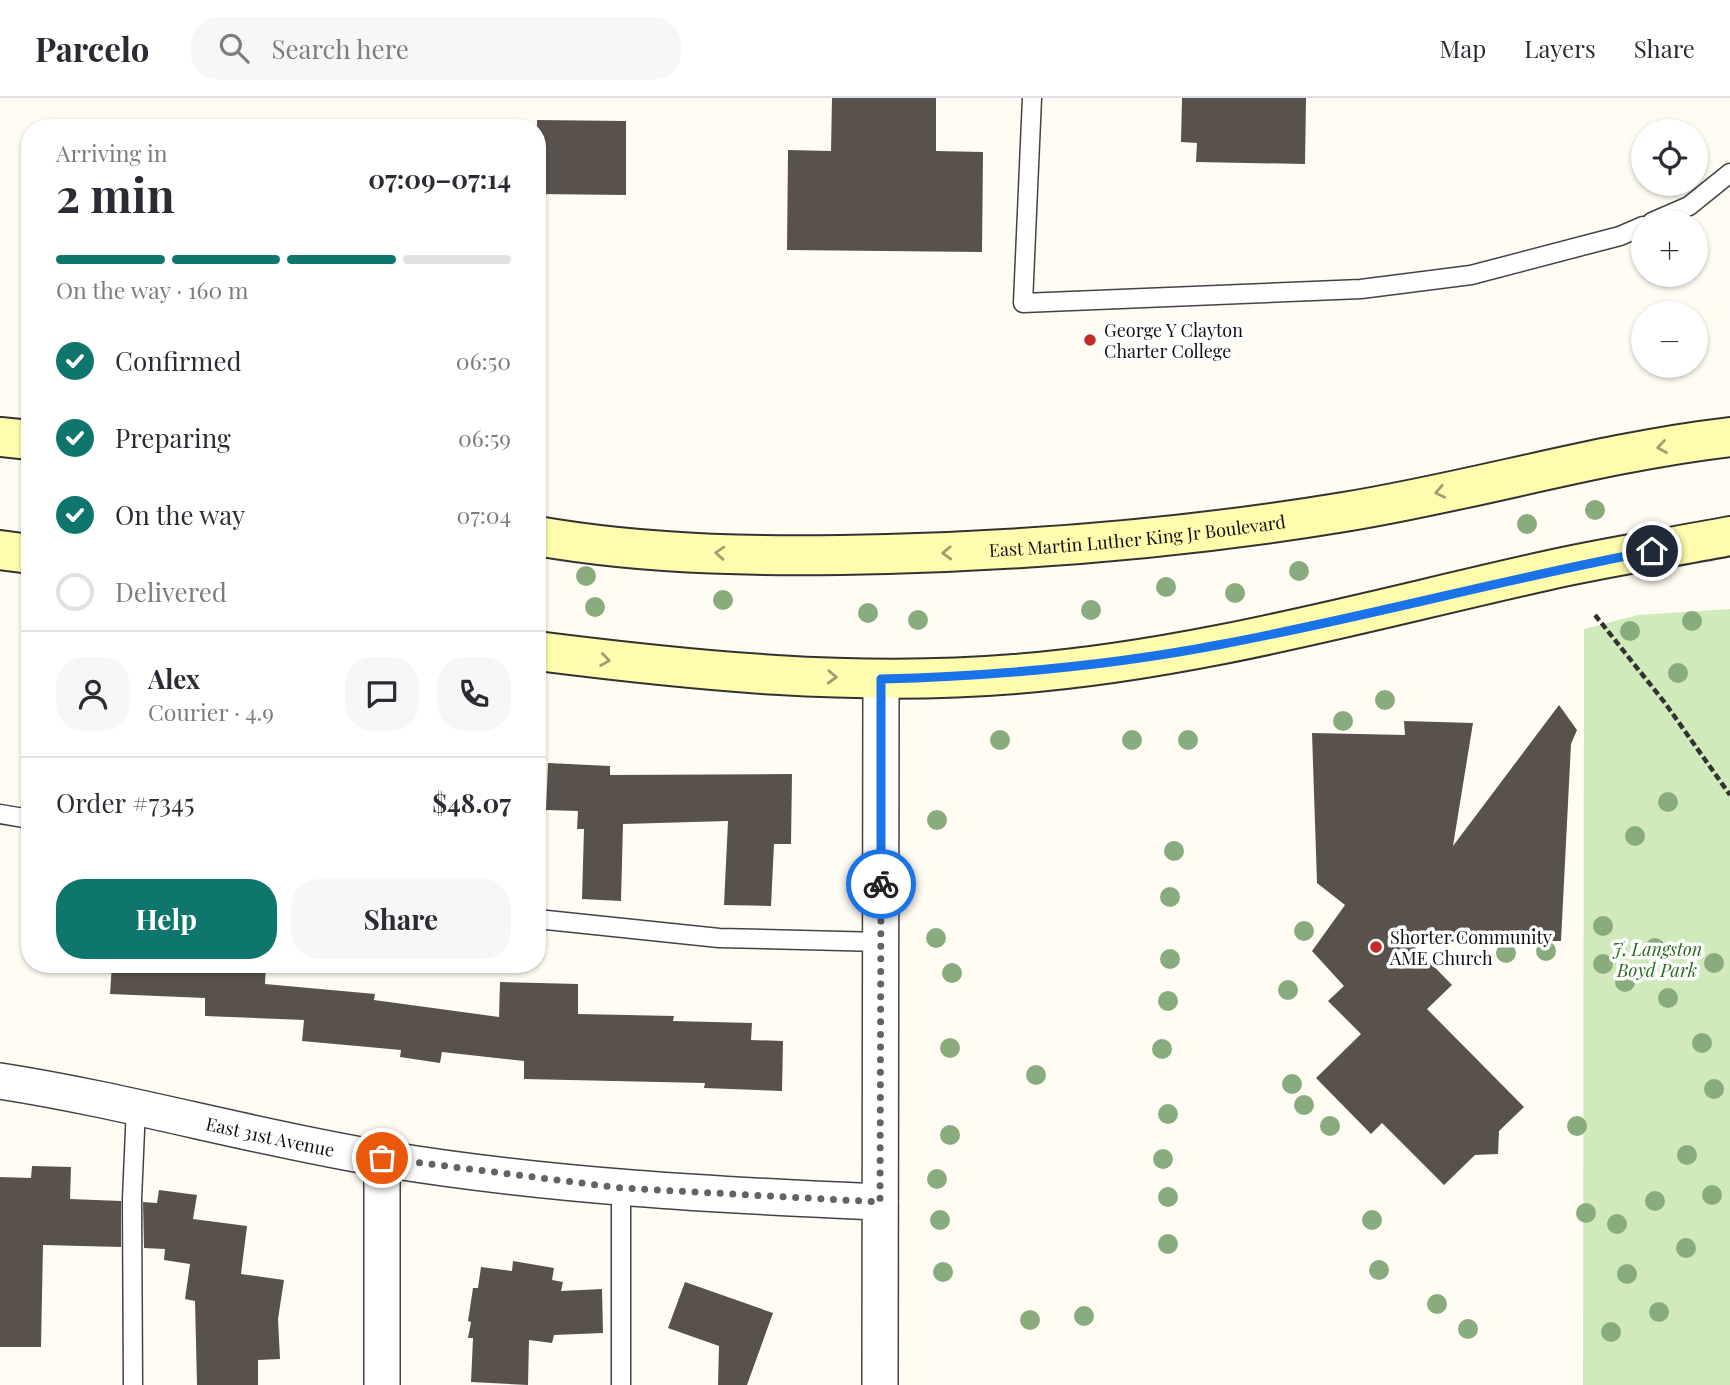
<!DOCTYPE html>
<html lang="en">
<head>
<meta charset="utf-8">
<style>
	:root { --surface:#fff; --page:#f7f7f7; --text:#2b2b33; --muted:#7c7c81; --line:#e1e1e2; --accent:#0f766e }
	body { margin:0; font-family:"Playfair Display",serif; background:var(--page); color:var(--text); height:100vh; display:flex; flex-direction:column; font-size:26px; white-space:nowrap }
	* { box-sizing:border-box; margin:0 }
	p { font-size:23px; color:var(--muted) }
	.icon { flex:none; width:38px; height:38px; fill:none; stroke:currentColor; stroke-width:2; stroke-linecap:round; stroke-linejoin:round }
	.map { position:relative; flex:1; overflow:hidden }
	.sheet { position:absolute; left:21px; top:21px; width:525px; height:854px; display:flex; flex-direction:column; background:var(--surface); border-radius:28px; box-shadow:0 2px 5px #0004 }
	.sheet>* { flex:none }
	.buttons { position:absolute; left:1631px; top:21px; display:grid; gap:14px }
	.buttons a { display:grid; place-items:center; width:77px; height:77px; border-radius:50%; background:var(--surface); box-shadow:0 2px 5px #0004; font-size:35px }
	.pin { position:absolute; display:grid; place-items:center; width:60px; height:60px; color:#fff; margin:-30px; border:4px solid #fff; border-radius:50%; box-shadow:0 2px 7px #0007 }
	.courier { position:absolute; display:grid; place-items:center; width:70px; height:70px; margin:-35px; border:5px solid #1a73e8; border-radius:50%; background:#fff; color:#222; box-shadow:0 2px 9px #0007 }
	.headline em { font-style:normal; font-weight:700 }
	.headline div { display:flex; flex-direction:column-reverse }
	.headline { display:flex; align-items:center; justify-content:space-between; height:119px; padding:0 35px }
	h1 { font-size:46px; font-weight:700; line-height:52px }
	.bar { display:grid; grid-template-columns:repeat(4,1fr); gap:10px 7px; align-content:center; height:84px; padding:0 35px }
	.bar i { height:9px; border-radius:5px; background:var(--line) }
	.bar .active { background:var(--accent) }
	.bar p { grid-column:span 4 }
	.line { display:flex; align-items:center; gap:18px; padding:0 35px; border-top:2px solid var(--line) }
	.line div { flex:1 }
	.round { display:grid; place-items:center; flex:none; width:74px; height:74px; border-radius:28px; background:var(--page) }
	ol { padding:0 35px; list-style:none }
	li { display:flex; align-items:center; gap:21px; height:77px }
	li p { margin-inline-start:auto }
	li .icon { padding:7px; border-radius:50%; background:var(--accent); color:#fff; stroke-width:4 }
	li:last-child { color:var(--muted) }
	li i { width:38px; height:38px; border:4px solid var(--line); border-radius:50% }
	.cta { display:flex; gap:14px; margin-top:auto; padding:14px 35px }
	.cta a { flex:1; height:80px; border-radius:28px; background:var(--accent); color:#fff; font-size:28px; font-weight:700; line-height:80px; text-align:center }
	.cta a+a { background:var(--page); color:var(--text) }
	header { display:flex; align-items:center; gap:42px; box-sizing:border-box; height:98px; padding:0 35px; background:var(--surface); border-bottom:2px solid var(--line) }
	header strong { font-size:33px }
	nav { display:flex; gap:38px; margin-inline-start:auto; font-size:24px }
	.search { width:490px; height:63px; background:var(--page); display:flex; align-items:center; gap:18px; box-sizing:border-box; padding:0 24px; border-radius:28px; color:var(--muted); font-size:26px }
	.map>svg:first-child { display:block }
	.green { fill:#d0eabb }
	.building { fill:#59524c }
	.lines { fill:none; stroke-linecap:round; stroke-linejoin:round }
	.service-casing { stroke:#434343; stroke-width:21 }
	.minor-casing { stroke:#434343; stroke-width:38 }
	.secondary-casing { stroke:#323232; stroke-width:42 }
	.path { stroke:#323232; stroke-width:4.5; stroke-dasharray:7 3.5; stroke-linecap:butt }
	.service { stroke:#fff; stroke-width:18 }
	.minor { stroke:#fff; stroke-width:35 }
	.secondary { stroke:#fffcae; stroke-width:38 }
	.tree { fill:#89ac7e }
	.oneway { stroke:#9f9e6f }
	.done { stroke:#64635f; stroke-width:7; stroke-dasharray:0 12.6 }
	.route { stroke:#1a73e8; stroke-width:9 }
	.poi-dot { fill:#c22a26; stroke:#fff; stroke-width:2.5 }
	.labels { text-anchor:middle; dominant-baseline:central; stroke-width:7; stroke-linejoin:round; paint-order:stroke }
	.poi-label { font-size:18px; fill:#101010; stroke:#fff; text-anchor:start }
	.street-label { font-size:18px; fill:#101010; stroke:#fff }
	.park-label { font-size:18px; font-style:italic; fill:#28691e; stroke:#fff }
</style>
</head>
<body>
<header>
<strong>Parcelo</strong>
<div class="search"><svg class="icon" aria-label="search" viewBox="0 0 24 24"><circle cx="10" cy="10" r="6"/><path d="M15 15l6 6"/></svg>Search here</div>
<nav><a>Map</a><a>Layers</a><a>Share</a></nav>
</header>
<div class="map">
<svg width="1730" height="1287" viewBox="0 0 1730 1287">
	<rect width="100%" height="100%" fill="#fffdf3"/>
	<path class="green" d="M1730,511v776h-147l1,-756 54,-14z"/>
	<g class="building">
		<path d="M832,0h104v53l47,1 -1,100 -195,-2 1,-100 43,1z"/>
		<path d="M1182,0h124l-1,66 -109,-2 1,-19 -16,-1z"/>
		<path d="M537,22l89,1v74l-89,-1z"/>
		<path d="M1559,607l18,25 -6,14 -10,197 -151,1 42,43 -25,24 97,98 -25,24 -1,23 -23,1 -31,30 -62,-62 -11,11 -55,-56 45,-44 -33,-33 16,-15 -32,-35 33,-46 -28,-22 -5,-150 93,2 -1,-14 69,2 -20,123z"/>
		<path d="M548,665l62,3v9l182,-1 -1,70h-17l-3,62 -47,-1 4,-84 -105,3 -2,77 -39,-2 2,-70h-7l1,-18 -32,-1z"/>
		<path d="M112,866h154l-1,20 110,10 -1,6 125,17 1,-35 78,2v30l96,2 -1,5 79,2 -1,17 32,1 -1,50 -78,-3 1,-5 -181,-4v-18l-82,-9 -2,11 -40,-6 1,-7 -99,-9 2,-21 -99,-4v-18l-95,-4z"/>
		<path d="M32,1068l39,1 -1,32 51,2v46l-78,-2 -2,102h-41v-170l31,1z"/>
		<path d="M159,1092l38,5 -4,24 54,7 -6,48 43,6 -6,39 2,40 -22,1v25h-61l-2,-84 -10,-2 5,-35 -26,-4 1,-11 -21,-1 -1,-46 14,1z"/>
		<path d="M513,1163l41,7 -2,12 11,2 -2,9 41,-2 1,44 -49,2 -2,8 -23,-3 -1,45 -57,-3 2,-44h-5l3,-16 -3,-1 5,-33h5l3,-21 31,4z"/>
		<path d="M685,1184l88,31 -26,72h-29l1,-39 -51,-18z"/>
	</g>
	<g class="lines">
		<defs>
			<g id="service">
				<path d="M1032,0l-9,205 338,-14 110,-14 149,-39 23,-10"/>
				<path d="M1652,124l37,-16 41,-33"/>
				<path d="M0,716l30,5"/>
				<path d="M537,821l182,19 162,4"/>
				<path d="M621,1091v196"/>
				<path d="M133,1287l-1,-186 4,-92"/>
			</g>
			<g id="minor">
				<path id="s1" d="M0,983c129,20 255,57 384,78 165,27 330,36 496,43"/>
				<path d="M382,1061v226"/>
				<path d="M880,1287l1,-706"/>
			</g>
			<g id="secondary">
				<path d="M0,339l30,3"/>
				<path id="s2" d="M537,438c115,20 234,21 350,18 154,-4 305,-17 457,-42 130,-21 256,-60 386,-75"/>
				<path d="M0,452l30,4"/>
				<path d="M537,553c159,20 318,36 478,23 180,-14 355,-64 530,-103 61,-14 123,-23 185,-35"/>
			</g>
		</defs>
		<use href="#service" class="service-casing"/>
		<use href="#minor" class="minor-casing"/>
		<use href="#secondary" class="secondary-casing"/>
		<path class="path" d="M1595,517l70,88 65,92"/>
		<use href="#service" class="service"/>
		<use href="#minor" class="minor"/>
		<use href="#secondary" class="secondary"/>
	</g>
	<g class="tree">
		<circle cx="1595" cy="412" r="10"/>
		<circle cx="1527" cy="426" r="10"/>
		<circle cx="1299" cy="473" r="10"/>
		<circle cx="586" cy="478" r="10"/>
		<circle cx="1166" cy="489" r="10"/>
		<circle cx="1235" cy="495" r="10"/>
		<circle cx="723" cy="502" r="10"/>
		<circle cx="595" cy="509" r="10"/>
		<circle cx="1091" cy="512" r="10"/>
		<circle cx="868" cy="515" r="10"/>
		<circle cx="918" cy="522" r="10"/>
		<circle cx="1692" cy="523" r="10"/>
		<circle cx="1630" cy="533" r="10"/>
		<circle cx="1678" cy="575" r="10"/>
		<circle cx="1385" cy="602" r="10"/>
		<circle cx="1343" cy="623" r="10"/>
		<circle cx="1000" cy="642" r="10"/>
		<circle cx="1132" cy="642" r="10"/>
		<circle cx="1188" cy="642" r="10"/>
		<circle cx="1668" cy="704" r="10"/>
		<circle cx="937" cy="722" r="10"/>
		<circle cx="1635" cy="738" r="10"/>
		<circle cx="1174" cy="753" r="10"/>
		<circle cx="1170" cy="799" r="10"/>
		<circle cx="1603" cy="828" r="10"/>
		<circle cx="1304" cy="833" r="10"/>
		<circle cx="936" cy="840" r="10"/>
		<circle cx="1655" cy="850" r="10"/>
		<circle cx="1546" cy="853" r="10"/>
		<circle cx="1506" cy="855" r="10"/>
		<circle cx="1170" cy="861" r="10"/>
		<circle cx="1714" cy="865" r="10"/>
		<circle cx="1603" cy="866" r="10"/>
		<circle cx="952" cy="875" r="10"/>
		<circle cx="1625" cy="884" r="10"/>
		<circle cx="1288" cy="892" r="10"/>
		<circle cx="1668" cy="900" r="10"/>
		<circle cx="1168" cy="903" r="10"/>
		<circle cx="1702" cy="945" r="10"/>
		<circle cx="950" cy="950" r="10"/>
		<circle cx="1162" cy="951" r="10"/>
		<circle cx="1036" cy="977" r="10"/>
		<circle cx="1292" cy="986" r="10"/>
		<circle cx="1714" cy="991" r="10"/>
		<circle cx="1304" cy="1007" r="10"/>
		<circle cx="1168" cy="1016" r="10"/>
		<circle cx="1330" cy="1028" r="10"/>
		<circle cx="1577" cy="1028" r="10"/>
		<circle cx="950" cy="1037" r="10"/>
		<circle cx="1687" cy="1057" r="10"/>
		<circle cx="1163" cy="1061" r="10"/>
		<circle cx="937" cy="1081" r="10"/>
		<circle cx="1712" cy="1097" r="10"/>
		<circle cx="1168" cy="1099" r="10"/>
		<circle cx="1655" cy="1103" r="10"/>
		<circle cx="1586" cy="1115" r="10"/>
		<circle cx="940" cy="1122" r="10"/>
		<circle cx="1372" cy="1122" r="10"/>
		<circle cx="1617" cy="1126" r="10"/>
		<circle cx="1168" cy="1146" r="10"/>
		<circle cx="1686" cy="1150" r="10"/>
		<circle cx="1379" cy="1172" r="10"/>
		<circle cx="943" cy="1174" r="10"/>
		<circle cx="1627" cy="1176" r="10"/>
		<circle cx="1437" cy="1206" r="10"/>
		<circle cx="1659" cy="1214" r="10"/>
		<circle cx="1084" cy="1218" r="10"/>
		<circle cx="1030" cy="1222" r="10"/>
		<circle cx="1468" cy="1231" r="10"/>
		<circle cx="1611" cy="1234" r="10"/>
	</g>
	<defs><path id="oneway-chevron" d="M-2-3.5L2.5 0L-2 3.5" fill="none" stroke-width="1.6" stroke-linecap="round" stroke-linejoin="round" transform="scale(1.75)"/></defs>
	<g class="oneway">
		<use href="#oneway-chevron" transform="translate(1662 349) rotate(171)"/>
		<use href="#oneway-chevron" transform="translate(1440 394) rotate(168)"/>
		<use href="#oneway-chevron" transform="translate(720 455) rotate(-176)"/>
		<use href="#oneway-chevron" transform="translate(947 455) rotate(178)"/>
		<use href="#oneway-chevron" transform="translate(605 562) rotate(8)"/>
		<use href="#oneway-chevron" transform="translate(832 579) rotate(2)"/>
	</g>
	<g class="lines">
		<path class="done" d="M382,1060l239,30 259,14 1,-318"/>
		<path class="route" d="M881,786v-205c115,-3 229,-13 342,-35 144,-27 285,-66 429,-93"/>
	</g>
	<g class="poi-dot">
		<circle cx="1090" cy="242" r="7"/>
		<circle cx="1376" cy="849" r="7"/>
	</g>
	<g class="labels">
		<g class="poi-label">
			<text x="1104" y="232">George Y Clayton<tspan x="1104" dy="21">Charter College</tspan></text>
			<text x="1390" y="839">Shorter Community<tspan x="1390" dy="21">AME Church</tspan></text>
		</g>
		<g class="street-label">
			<text stroke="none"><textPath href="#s2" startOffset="602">East Martin Luther King Jr Boulevard</textPath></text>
			<text stroke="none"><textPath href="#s1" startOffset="276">East 31st Avenue</textPath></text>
		</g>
		<g class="park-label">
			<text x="1657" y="851">J. Langston<tspan x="1657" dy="21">Boyd Park</tspan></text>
		</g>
	</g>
</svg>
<div class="buttons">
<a><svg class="icon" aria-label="locate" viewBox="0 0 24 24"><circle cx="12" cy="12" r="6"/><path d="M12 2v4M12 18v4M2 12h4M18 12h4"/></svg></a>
<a>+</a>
<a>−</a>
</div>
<div class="pin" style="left:382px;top:1060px;background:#ea580c"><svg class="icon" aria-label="bag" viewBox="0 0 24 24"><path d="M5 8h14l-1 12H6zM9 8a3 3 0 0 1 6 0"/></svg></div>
<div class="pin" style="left:1652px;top:453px;background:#1f2937"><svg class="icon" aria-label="home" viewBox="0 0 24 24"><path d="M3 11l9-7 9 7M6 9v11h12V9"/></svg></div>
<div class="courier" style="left:881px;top:786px"><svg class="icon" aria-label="bike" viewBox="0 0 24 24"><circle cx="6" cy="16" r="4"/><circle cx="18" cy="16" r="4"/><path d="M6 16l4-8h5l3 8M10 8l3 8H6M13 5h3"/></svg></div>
<section class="sheet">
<div class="headline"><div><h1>2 min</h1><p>Arriving in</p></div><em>07:09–07:14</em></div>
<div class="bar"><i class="active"></i><i class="active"></i><i class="active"></i><i></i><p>On the way · 160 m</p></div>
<ol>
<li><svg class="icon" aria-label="check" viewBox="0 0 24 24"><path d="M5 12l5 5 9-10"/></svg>Confirmed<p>06:50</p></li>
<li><svg class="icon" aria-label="check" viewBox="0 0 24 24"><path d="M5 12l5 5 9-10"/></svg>Preparing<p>06:59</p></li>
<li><svg class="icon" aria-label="check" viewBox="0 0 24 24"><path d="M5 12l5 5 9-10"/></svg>On the way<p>07:04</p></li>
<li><i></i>Delivered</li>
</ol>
<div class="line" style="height:126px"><a class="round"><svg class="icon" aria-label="person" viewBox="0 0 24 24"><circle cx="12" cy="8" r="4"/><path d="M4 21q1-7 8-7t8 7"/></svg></a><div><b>Alex</b><p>Courier · 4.9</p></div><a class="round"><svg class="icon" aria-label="chat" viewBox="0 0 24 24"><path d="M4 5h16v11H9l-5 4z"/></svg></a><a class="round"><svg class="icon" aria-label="phone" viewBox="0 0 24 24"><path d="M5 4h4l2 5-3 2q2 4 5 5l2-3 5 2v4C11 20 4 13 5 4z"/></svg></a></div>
<div class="line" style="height:91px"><div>Order #7345</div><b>$48.07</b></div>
<div class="cta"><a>Help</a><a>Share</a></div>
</section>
</div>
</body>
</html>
